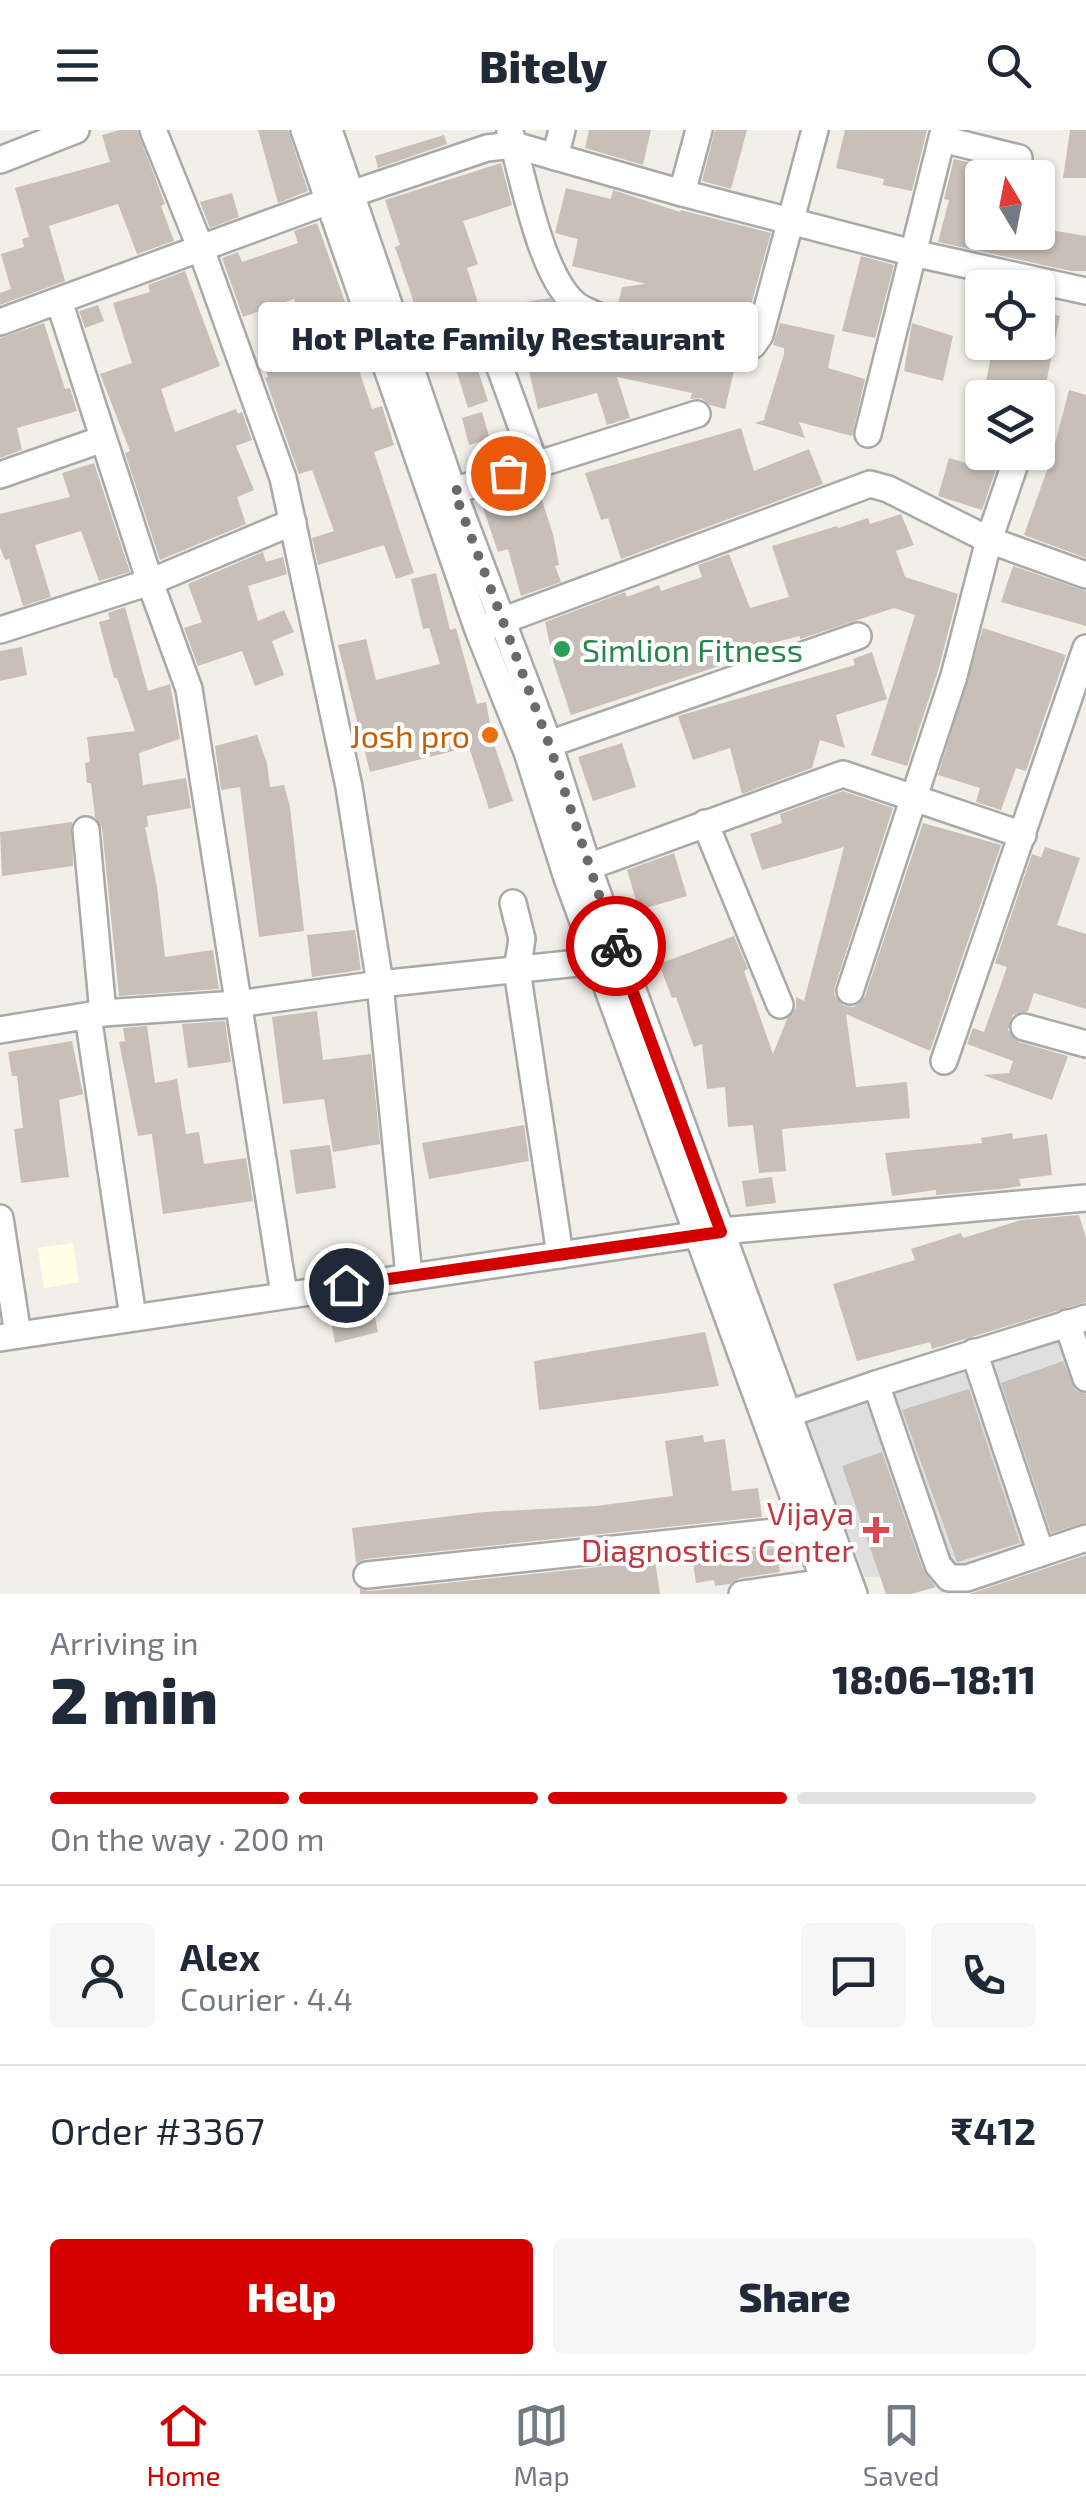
<!DOCTYPE html>
<html lang="en">
<head>
<meta charset="utf-8">
<style>
	:root { --surface:#fff; --page:#f6f6f7; --text:#1f2937; --muted:#747a83; --line:#e0e1e3; --accent:#d40000 }
	body { margin:0; font-family:"Exo 2",sans-serif; background:var(--page); color:var(--text); height:100vh; display:flex; flex-direction:column; font-size:38px; white-space:nowrap }
	* { box-sizing:border-box; margin:0 }
	p { font-size:32px; color:var(--muted) }
	.icon { flex:none; width:55px; height:55px; fill:none; stroke:currentColor; stroke-width:2; stroke-linecap:round; stroke-linejoin:round }
	.map { position:relative; height:1464px; overflow:hidden }
	.panel { display:flex; flex-direction:column; background:var(--surface); flex:1 }
	.panel>* { flex:none }
	.needle { width:65px; rotate:350deg }
	.tools { position:absolute; left:965px; top:30px; display:grid; gap:20px }
	.tools a { display:grid; place-items:center; width:90px; height:90px; border-radius:10px; background:var(--surface); box-shadow:0 2px 8px #0004; font-size:50px }
	.pin { position:absolute; display:grid; place-items:center; width:85px; height:85px; color:#fff; margin:-42px; border:5px solid #fff; border-radius:50%; box-shadow:0 2px 10px #0007 }
	.courier { position:absolute; display:grid; place-items:center; width:100px; height:100px; margin:-50px; border:8px solid #d40000; border-radius:50%; background:#fff; color:#222; box-shadow:0 2px 12px #0007 }
	.bubble { position:absolute; height:70px; border-radius:10px; background:var(--surface); box-shadow:0 2px 8px #0004; font-size:32px; font-weight:800; line-height:70px; text-align:center }
	.overview em { font-style:normal; font-weight:800 }
	.overview div { display:flex; flex-direction:column-reverse }
	.overview { display:flex; align-items:center; justify-content:space-between; height:170px; padding:0 50px }
	h1 { font-size:65px; font-weight:800; line-height:75px }
	.bar { display:grid; grid-template-columns:repeat(4,1fr); gap:15px 10px; align-content:center; height:120px; padding:0 50px }
	.bar i { height:12px; border-radius:8px; background:var(--line) }
	.bar .selected { background:var(--accent) }
	.bar p { grid-column:span 4 }
	.line { display:flex; align-items:center; gap:25px; padding:0 50px; border-top:2px solid var(--line) }
	.line div { flex:1 }
	.round { display:grid; place-items:center; flex:none; width:105px; height:105px; border-radius:10px; background:var(--page) }
	.primary-button { display:flex; gap:20px; margin-top:auto; padding:20px 50px }
	.primary-button a { flex:1; height:115px; border-radius:10px; background:var(--accent); color:#fff; font-size:40px; font-weight:800; line-height:115px; text-align:center }
	.primary-button a+a { background:var(--page); color:var(--text) }
	header { display:flex; justify-content:space-between; align-items:center; height:130px; padding:0 50px; background:var(--surface); font-size:45px; font-weight:800 }
	.menu { display:flex; justify-content:space-around; align-items:center; height:140px; border-top:2px solid var(--line); background:var(--surface); font-size:28px; color:var(--muted) }
	.menu a { display:grid; justify-items:center; gap:5px }
	.menu .selected { color:var(--accent) }
	.map>svg:first-child { display:block }
	.residential { fill:#e0dfdf }
	.education { fill:#ffffe5 }
	.building { fill:#c7bfb8 }
	.lines { fill:none; stroke-linecap:round; stroke-linejoin:round }
	.minor-casing { stroke:#a9a9a9; stroke-width:30 }
	.minor { stroke:#fff; stroke-width:25 }
	.done { stroke:#6b6a68; stroke-width:10; stroke-dasharray:0 18 }
	.route { stroke:#d40000; stroke-width:12 }
	.leisure-dot { fill:#2e9e5b; stroke:#fff; stroke-width:4 }
	.food-dot { fill:#e8710a; stroke:#fff; stroke-width:4 }
	.health-dot { fill:#e0444e; stroke:#fff; stroke-width:4 }
	.labels { text-anchor:middle; dominant-baseline:central; stroke-width:8; stroke-linejoin:round; paint-order:stroke }
	.leisure-label { font-size:32px; fill:#27864d; stroke:#fff; text-anchor:start }
	.food-label { font-size:32px; fill:#c56008; stroke:#fff; text-anchor:end }
	.health-label { font-size:32px; fill:#be3a42; stroke:#fff; text-anchor:end }
</style>
</head>
<body>
<header><svg class="icon" aria-label="menu" viewBox="0 0 24 24"><path d="M4 6h16M4 12h16M4 18h16"/></svg>Bitely<svg class="icon" aria-label="search" viewBox="0 0 24 24"><circle cx="10" cy="10" r="6"/><path d="M15 15l6 6"/></svg></header>
<div class="map">
<svg width="1086" height="1464" viewBox="0 0 1086 1464">
	<rect width="100%" height="100%" fill="#f2efe9"/>
	<path class="residential" d="M1086,1182v211l-162,52 -59,2 -70,-182z"/>
	<path class="education" d="M73,1113l6,39 -35,6 -6,-40z"/>
	<g class="building">
		<path d="M120,0h17l28,74 -4,2 13,35 -37,13 -19,-50 -69,22 16,55 -65,24v-12l11,-4 -10,-35 23,-7 -2,-8 7,-2 -14,-49 95,-26 -8,-27z"/>
		<path d="M258,0h30l20,61 -30,12z"/>
		<path d="M589,0h62l-8,35 -58,-17z"/>
		<path d="M715,0h32l-16,59 -29,-8z"/>
		<path d="M845,0h82l-15,61 -29,-6 1,-6 -48,-11z"/>
		<path d="M1070,0h16v48h-23z"/>
		<path d="M444,5l3,9 -69,24 -3,-12z"/>
		<path d="M954,29l69,15 -1,4h-40v54h56v-4l48,8v35h-15l-133,-29 11,-42 -5,-1z"/>
		<path d="M501,33l11,42 -49,16 15,43 -11,4 12,38 -9,5 -2,15 12,34 -5,1 13,40 -20,7 -13,-42 -18,5 -42,-124 5,-2 -15,-45z"/>
		<path d="M566,58l45,11 2,-9 67,22 1,-2 90,23 -27,97 -37,-3 -89,-22 4,-18 24,-3 -74,-18 6,-27 -23,-6z"/>
		<path d="M232,63l7,24 -29,11 -10,-26z"/>
		<path d="M317,93l48,135 -9,3 16,48 10,-3 12,39 -20,7 40,121 -18,6 -12,-34 -66,20 -6,-27 22,-7 -22,-61 -13,4 -34,-96 3,-1 -8,-23 47,-15 -13,-40 -51,18 -21,-59 16,-6 4,10 56,-19 -4,-12z"/>
		<path d="M861,126l33,9 -19,73 -33,-7z"/>
		<path d="M185,141l35,95 -59,23 14,43 61,-23 2,5 4,-2 10,28 -16,6 18,44 -17,7 9,27 -86,36 -35,-107 5,-2 -30,-77 32,-11 -19,-60 37,-11 -2,-7z"/>
		<path d="M550,168l9,13 2,11 127,34 48,7 -11,46 -15,-4 -9,-7 -11,1 2,-6 -75,-16 13,41 -23,7 -10,-32 -59,16 -25,-105z"/>
		<path d="M98,175l6,16 -19,7 -6,-17z"/>
		<path d="M1038,182l22,4 -16,77 -11,-2 -2,7h-29l4,-13 -20,-4 8,-39h44z"/>
		<path d="M44,193l21,66 5,-1 7,23 -60,17 5,22 -22,8v-120z"/>
		<path d="M780,193l55,12 -7,33 37,11 -13,57 -53,-14 6,16 -50,-15 12,-4h-3l20,-65v-6l-11,-3z"/>
		<path d="M912,193l41,13 -10,45 -39,-10z"/>
		<path d="M1069,260l17,5v163l-62,-23 27,-76z"/>
		<path d="M482,282l8,27 -21,6 -7,-27z"/>
		<path d="M741,298l13,43 55,-22 14,35 -202,75 -13,-41 -7,2 -16,-47z"/>
		<path d="M985,322h17l-20,58 -44,-14 11,-38 27,8 5,-1z"/>
		<path d="M94,333l36,109 -31,9 -18,-50 -46,14 16,52 -28,9 -14,-47 -4,1 -5,-13v-33l70,-17 -8,-24z"/>
		<path d="M536,352l17,52 6,31 -4,1 6,16 -40,14 -13,-47 -10,3 -18,-53z"/>
		<path d="M901,384l13,31 -18,6 9,26 53,17 -20,77 -31,95 -36,-11 44,-140 -21,-7 -94,31v-3l-37,9 2,6 -194,64 -17,-51 -9,-42 80,-30 2,5 32,-12 2,6 41,-14 -4,-12 31,-11 21,54 39,-11 -17,-51 65,-20 1,2 30,-10 2,6z"/>
		<path d="M263,422l3,10 17,-5 4,17 -39,12 10,35 26,-11 10,22 -22,9 12,34 -29,11 -13,-35 -44,15 -14,-38 18,-6 -14,-38z"/>
		<path d="M1013,436l73,25v35l-85,-24z"/>
		<path d="M436,443l14,57 6,-2 21,76 9,-2 7,39 20,60 -24,8 -20,-62 -99,25 -32,-127 28,-6 10,41 64,-16 -11,-36 -6,1 -12,-50z"/>
		<path d="M125,477l23,84 22,-7 10,55 -41,14 4,32 43,-7 5,30 -44,8 1,11h-3l12,60 8,70 48,-7 6,39 -100,7 -17,-168 -7,-11 -4,-34h-4l-2,-20 5,-1 -3,-25 48,-6 -18,-53h-3l-15,-56 11,-3 -2,-6z"/>
		<path d="M983,498l83,27 -40,116 -10,-3 -15,42 -25,-8 4,-14 -42,-13z"/>
		<path d="M22,517l5,28 -27,6v-30z"/>
		<path d="M872,522l15,47 -51,16 9,33 -25,-8 -8,28 -70,26 -12,-46 -37,12 -15,-44 177,-51 -2,-6z"/>
		<path d="M257,605l10,28 3,24 14,-2 6,22 14,124 -45,6 -19,-150 -19,3 -6,-44z"/>
		<path d="M622,613l14,44 -43,14 -15,-44z"/>
		<path d="M843,661l50,17 -58,178 -1,9 10,11 10,1 11,-11 58,-173 78,22 -71,206 -84,-37 10,73 51,-5 3,36 -128,11 4,42 -27,2 -6,-48 -25,2 -3,-40 -18,2 -5,-45 -8,3 -18,-50 -4,1 -13,-34 75,-28 14,33 -4,2 29,83 14,-35 9,-11v-11l8,4 40,-154 -82,23 -12,-36 32,-11 -2,-9z"/>
		<path d="M72,692l1,44 -71,10 -2,-44z"/>
		<path d="M1045,717l35,11 -23,67 29,9v75l-52,-16 -6,18 -15,4 -5,15 11,12 49,14 -16,44 -69,-25 26,-2 4,-12 -46,-17 6,-16 11,4 23,-65 -12,-4 37,-109 9,3z"/>
		<path d="M674,723l13,43 -48,14 -12,-40z"/>
		<path d="M355,800l6,40 -49,7 -5,-42z"/>
		<path d="M317,881l6,49 48,-6 9,90 -47,8 -9,-53 -41,5 -11,-87z"/>
		<path d="M225,891l6,41 -43,6 -6,-44z"/>
		<path d="M147,896l8,57 22,-4 9,55 13,-2 5,32 42,-6 7,43 -90,13 -11,-80 -14,2 -19,-94 6,-1 -2,-13z"/>
		<path d="M72,911l11,53 -24,6 10,77 -48,6 -7,-54 9,-1 -6,-52h-5l-4,-24z"/>
		<path d="M524,995l5,36 -100,18 -7,-36z"/>
		<path d="M1012,1003l1,6 34,-5 5,41 -33,4 2,7 -20,3 -65,6v-5l-44,6 -7,-43 97,-10 -1,-5z"/>
		<path d="M330,1015l6,43 -40,6 -6,-44z"/>
		<path d="M772,1047l4,26 -30,4 -4,-26z"/>
		<path d="M1079,1085l7,23v64l-154,47 -2,-7 -73,19 -24,-77 82,-24 -4,-11 50,-16 2,5 58,-18z"/>
		<path d="M371,1169l7,33 -43,11 -7,-37z"/>
		<path d="M705,1202l14,54 -180,24 -5,-49z"/>
		<path d="M1063,1231l12,29 11,4v128l-35,11 -50,-150z"/>
		<path d="M969,1259l51,154 -63,19 -55,-152z"/>
		<path d="M703,1305l1,7 21,-3 7,52 26,-3 4,29 -397,42 -9,4 -4,-35 132,-16 112,-6 77,-10 -8,-55z"/>
		<path d="M882,1322l41,118 13,17 -25,7h-25l-44,-128z"/>
		<path d="M777,1418l3,24 -40,6 -10,6 -15,2 -1,-6 -18,3 -4,-26z"/>
		<path d="M1086,1425v39h-117z"/>
		<path d="M655,1431l5,33h-300v-5l9,2z"/>
	</g>
	<g class="lines">
		<defs>
			<g id="minor">
				<path d="M153,0l48,119 82,229 66,309 31,197 29,292"/>
				<path d="M304,0l174,500 49,122 39,123 263,719"/>
				<path d="M329,0l124,361 96,253 39,123 266,727"/>
				<path d="M510,2c13,44 32,154 71,176 21,12 51,16 74,22 29,8 69,21 98,15l7,-10 55,-205"/>
				<path d="M942,9l77,19"/>
				<path d="M555,27l7,-27"/>
				<path d="M0,30l76,-30"/>
				<path d="M682,63l17,-63"/>
				<path d="M351,64l136,-46 27,-3 168,48 231,60 173,38"/>
				<path d="M59,171l91,281 39,107 95,605"/>
				<path d="M483,191l52,143"/>
				<path d="M0,192l329,-121"/>
				<path d="M868,304l76,-304"/>
				<path d="M0,345l103,-36"/>
				<path d="M453,361l244,-77"/>
				<path d="M488,496l382,-142 18,5 101,51 97,35"/>
				<path d="M0,500l150,-48 143,-60"/>
				<path d="M549,614l309,-108"/>
				<path d="M705,693l75,182"/>
				<path d="M86,700l17,183"/>
				<path d="M588,737l255,-93 180,61"/>
				<path d="M513,773l9,36 -5,31 43,285"/>
				<path d="M850,861l104,-315 35,-136 30,-88"/>
				<path d="M88,886l45,301"/>
				<path d="M1024,897l62,17"/>
				<path d="M0,900l103,-17 134,-9 143,-20 217,-23"/>
				<path d="M944,931l142,-413"/>
				<path d="M0,1088l18,117"/>
				<path d="M1086,1188l-210,66 62,181 11,13h18l119,-40"/>
				<path d="M1067,1193l19,55"/>
				<path d="M0,1208l721,-107 365,-33"/>
				<path d="M974,1222l67,201"/>
				<path d="M788,1284l88,-30"/>
				<path d="M367,1445l436,-46"/>
				<path d="M742,1464l83,-12"/>
			</g>
		</defs>
		<use href="#minor" class="minor-casing"/>
		<use href="#minor" class="minor"/>
	</g>
	<g class="lines">
		<path class="done" d="M508,343l-54,18 95,253 67,202"/>
		<path class="route" d="M346,1155l375,-53 -105,-286"/>
	</g>
	<circle class="leisure-dot" cx="562" cy="519" r="10"/>
	<circle class="food-dot" cx="490" cy="605" r="10"/>
	<path class="health-dot" d="M871 1385h10v10h10v10h-10v10h-10v-10h-10v-10h10z"/>
	<g class="labels">
		<g class="leisure-label">
			<text x="582" y="519">Simlion Fitness</text>
		</g>
		<g class="food-label">
			<text x="470" y="605">Josh pro</text>
		</g>
		<g class="health-label">
			<text x="854" y="1382">Vijaya<tspan x="854" dy="37">Diagnostics Center</tspan></text>
		</g>
	</g>
</svg>
<div class="tools">
<a><svg class="needle" viewBox="-14 -14 28 28"><path d="M0-13l5 13h-10z" fill="#e53935"/><path d="M0 13l5-13h-10z" fill="#747a83"/></svg></a>
<a><svg class="icon" aria-label="locate" viewBox="0 0 24 24"><circle cx="12" cy="12" r="6"/><path d="M12 2v4M12 18v4M2 12h4M18 12h4"/></svg></a>
<a><svg class="icon" aria-label="layers" viewBox="0 0 24 24"><path d="M12 4l9 5-9 5-9-5zM3 14l9 5 9-5"/></svg></a>
</div>
<div class="pin" style="left:508px;top:343px;background:#ea580c"><svg class="icon" aria-label="bag" viewBox="0 0 24 24"><path d="M5 8h14l-1 12H6zM9 8a3 3 0 0 1 6 0"/></svg></div>
<div class="pin" style="left:346px;top:1155px;background:#1f2937"><svg class="icon" aria-label="home" viewBox="0 0 24 24"><path d="M3 11l9-7 9 7M6 9v11h12V9"/></svg></div>
<div class="courier" style="left:616px;top:816px"><svg class="icon" aria-label="bike" viewBox="0 0 24 24"><circle cx="6" cy="16" r="4"/><circle cx="18" cy="16" r="4"/><path d="M6 16l4-8h5l3 8M10 8l3 8H6M13 5h3"/></svg></div>
<div class="bubble" style="left:258px;top:172px;width:500px">Hot Plate Family Restaurant</div>
</div>
<section class="panel">
<div class="overview"><div><h1>2 min</h1><p>Arriving in</p></div><em>18:06–18:11</em></div>
<div class="bar"><i class="selected"></i><i class="selected"></i><i class="selected"></i><i></i><p>On the way · 200 m</p></div>
<div class="line" style="height:180px"><a class="round"><svg class="icon" aria-label="person" viewBox="0 0 24 24"><circle cx="12" cy="8" r="4"/><path d="M4 21q1-7 8-7t8 7"/></svg></a><div><b>Alex</b><p>Courier · 4.4</p></div><a class="round"><svg class="icon" aria-label="chat" viewBox="0 0 24 24"><path d="M4 5h16v11H9l-5 4z"/></svg></a><a class="round"><svg class="icon" aria-label="phone" viewBox="0 0 24 24"><path d="M5 4h4l2 5-3 2q2 4 5 5l2-3 5 2v4C11 20 4 13 5 4z"/></svg></a></div>
<div class="line" style="height:130px"><div>Order #3367</div><b>₹412</b></div>
<div class="primary-button"><a>Help</a><a>Share</a></div>
</section>
<nav class="menu">
<a class="selected"><svg class="icon" aria-label="home" viewBox="0 0 24 24"><path d="M3 11l9-7 9 7M6 9v11h12V9"/></svg>Home</a>
<a><svg class="icon" aria-label="map" viewBox="0 0 24 24"><path d="M3 6l6-2 6 2 6-2v14l-6 2-6-2-6 2zM9 4v14M15 6v14"/></svg>Map</a>
<a><svg class="icon" aria-label="saved" viewBox="0 0 24 24"><path d="M7 4h10v16l-5-4-5 4z"/></svg>Saved</a>
</nav>
</body>
</html>
